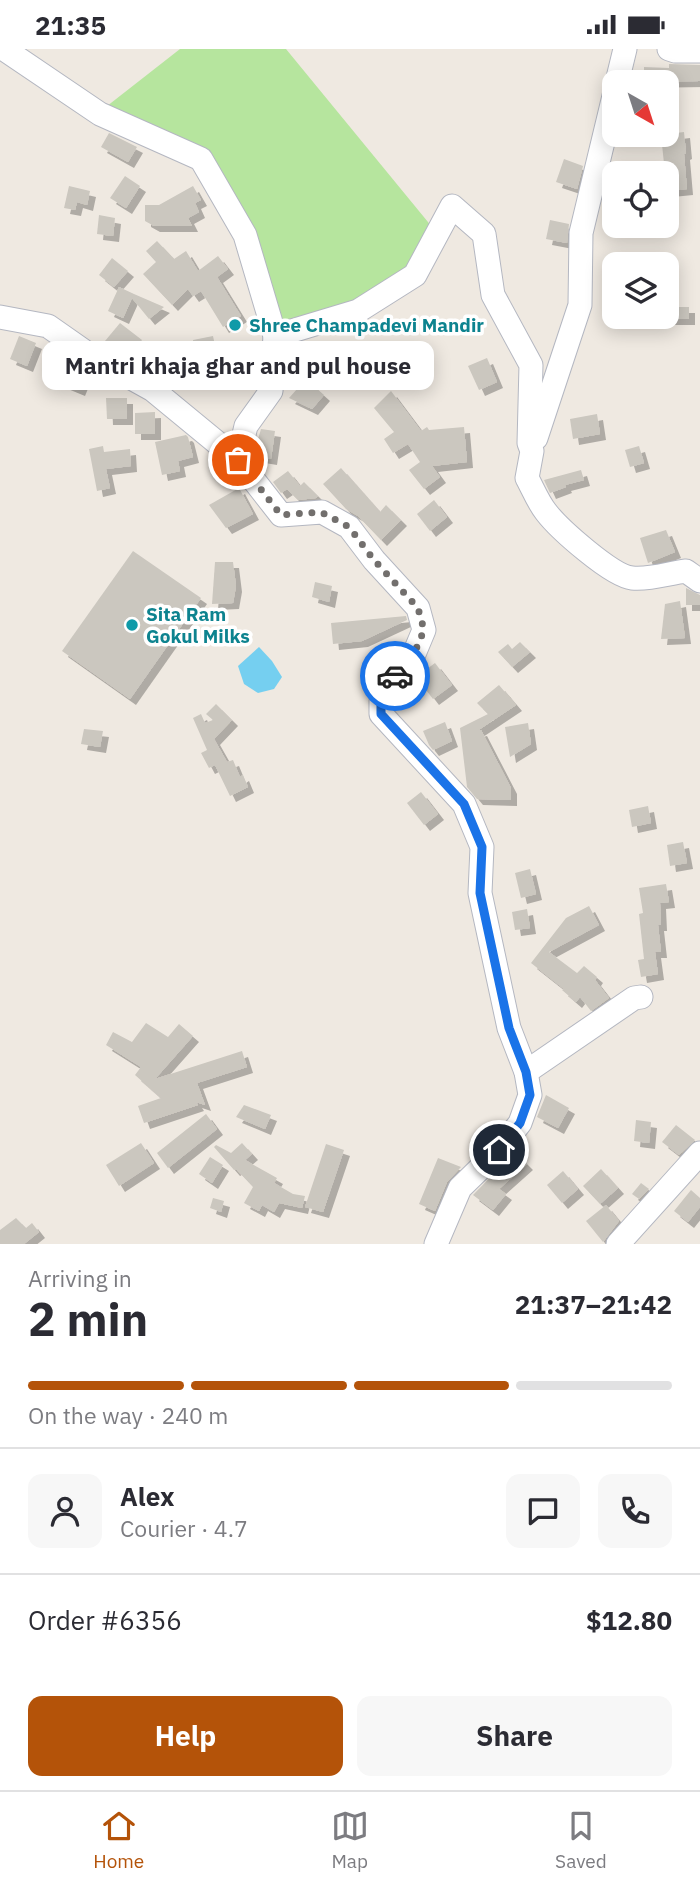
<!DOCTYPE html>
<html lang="en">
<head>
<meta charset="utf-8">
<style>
	:root { --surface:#fff; --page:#f7f7f7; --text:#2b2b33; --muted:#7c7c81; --line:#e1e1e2; --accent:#b45309 }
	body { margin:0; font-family:"IBM Plex Sans",sans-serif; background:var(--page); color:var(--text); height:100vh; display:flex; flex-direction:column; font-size:26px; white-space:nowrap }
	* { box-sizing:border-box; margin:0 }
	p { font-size:23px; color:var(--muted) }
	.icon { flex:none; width:38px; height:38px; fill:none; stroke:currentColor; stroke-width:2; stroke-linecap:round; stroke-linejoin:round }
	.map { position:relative; height:1195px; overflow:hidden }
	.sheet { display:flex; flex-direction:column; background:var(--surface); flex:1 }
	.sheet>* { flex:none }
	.needle { width:46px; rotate:141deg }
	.fabs { position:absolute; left:602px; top:21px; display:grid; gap:14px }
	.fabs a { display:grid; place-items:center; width:77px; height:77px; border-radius:14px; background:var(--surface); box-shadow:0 4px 18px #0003; font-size:35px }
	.pin { position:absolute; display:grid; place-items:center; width:60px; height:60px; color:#fff; margin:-30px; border:4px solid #fff; border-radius:50%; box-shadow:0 2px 7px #0007 }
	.courier { position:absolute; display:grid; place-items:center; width:70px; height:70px; margin:-35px; border:5px solid #1a73e8; border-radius:50%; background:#fff; color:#222; box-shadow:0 2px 9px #0007 }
	.bubble { position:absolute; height:49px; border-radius:14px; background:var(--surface); box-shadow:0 4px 18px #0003; font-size:23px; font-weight:700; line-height:49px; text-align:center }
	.headline em { font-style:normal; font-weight:700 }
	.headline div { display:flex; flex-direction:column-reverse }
	.headline { display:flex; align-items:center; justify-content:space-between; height:119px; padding:0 28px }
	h1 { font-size:46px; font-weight:700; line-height:52px }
	.bar { display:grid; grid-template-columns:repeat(4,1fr); gap:10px 7px; align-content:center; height:84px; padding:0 28px }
	.bar i { height:9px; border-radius:5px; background:var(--line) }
	.bar .on { background:var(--accent) }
	.bar p { grid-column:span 4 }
	.line { display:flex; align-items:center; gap:18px; padding:0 28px; border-top:2px solid var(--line) }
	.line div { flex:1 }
	.round { display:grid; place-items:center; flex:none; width:74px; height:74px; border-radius:14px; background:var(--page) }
	.cta { display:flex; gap:14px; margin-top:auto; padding:14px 28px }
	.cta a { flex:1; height:80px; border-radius:14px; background:var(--accent); color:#fff; font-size:28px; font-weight:700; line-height:80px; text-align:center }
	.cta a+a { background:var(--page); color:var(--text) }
	.status { display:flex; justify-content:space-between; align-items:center; height:49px; padding:0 35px; background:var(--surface); direction:ltr }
	.status svg { height:19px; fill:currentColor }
	.tab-bar { display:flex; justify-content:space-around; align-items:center; height:98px; border-top:2px solid var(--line); background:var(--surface); font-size:19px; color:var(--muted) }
	.tab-bar a { display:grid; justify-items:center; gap:4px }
	.tab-bar .on { color:var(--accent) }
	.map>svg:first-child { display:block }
	.green { fill:#b6e59e }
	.water { fill:#75cff0 }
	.building { fill:#cbc7bf; filter:url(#shadow) }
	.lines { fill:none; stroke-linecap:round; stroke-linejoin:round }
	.minor-casing { stroke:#b4b7c1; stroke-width:25 }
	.minor { stroke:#fff; stroke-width:23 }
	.done { stroke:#726f6d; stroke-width:7; stroke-dasharray:0 12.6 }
	.route { stroke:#1a73e8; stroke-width:9 }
	.culture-dot { fill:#0f9aa8; stroke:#fff; stroke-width:2.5 }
	.labels { text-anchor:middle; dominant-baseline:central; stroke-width:7; stroke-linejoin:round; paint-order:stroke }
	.culture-label { font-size:19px; font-weight:bold; fill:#0d838f; stroke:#fff; text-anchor:start }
</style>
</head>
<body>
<div class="status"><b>21:35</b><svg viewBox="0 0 49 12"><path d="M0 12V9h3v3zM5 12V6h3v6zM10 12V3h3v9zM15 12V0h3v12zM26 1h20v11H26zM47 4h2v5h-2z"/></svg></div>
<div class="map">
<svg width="700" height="1195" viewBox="0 0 700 1195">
	<defs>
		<filter id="shadow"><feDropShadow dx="6" dy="6" stdDeviation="0" flood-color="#0004"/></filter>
	</defs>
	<rect width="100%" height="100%" fill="#efe9e1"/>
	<path class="green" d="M180,0h106l151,184 -27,38 -53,33 -82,32 -68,-178 -105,-48z"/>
	<path class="water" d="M259,598l13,14 10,16 -8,12 -16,4 -14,-9 -6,-18z"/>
	<g class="building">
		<path d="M669,15l31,1v16l-68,1 2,-11h10v-4l25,1z"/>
		<path d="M684,83l2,21 -2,1 3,35 -20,2v-18h-2l-4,-38z"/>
		<path d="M109,84l28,14 -9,15 -27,-15z"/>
		<path d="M564,110l19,7 -6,23 -21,-7z"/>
		<path d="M125,127l15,10 -14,22 -16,-10z"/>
		<path d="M69,137l21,5 -3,14 -10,-3 -2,8 -11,-2z"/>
		<path d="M193,137l8,14 -6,3 4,9 -11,6 4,8h-38l-9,-5v-16h14z"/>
		<path d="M99,166l16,3 -2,18 -16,-2z"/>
		<path d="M550,171l19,4 -2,19 -21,-4z"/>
		<path d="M157,192l17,18 12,-8 12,20 20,-15 10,13 -11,8 24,39 -18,11 -22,-36 -8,5 -5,-7 -16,16 -29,-31 13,-12 -10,-11z"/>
		<path d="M112,209l16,13 -14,16 -15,-12z"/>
		<path d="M119,238l15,7 30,13 -15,12 -17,-21 -9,20 -15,-7z"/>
		<rect x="667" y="258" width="22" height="12"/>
		<path d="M120,274l22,17 -14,19 -23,-18z"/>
		<path d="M19,287l17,7 -9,23 -17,-7z"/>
		<path d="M213,287l3,14 -21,3 -2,-13z"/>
		<path d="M366,307l18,6 -10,22 -22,-5z"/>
		<path d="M487,309l10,24 -18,8 -11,-24z"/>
		<path d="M69,318l17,6 -7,17 -17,-7z"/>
		<path d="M306,330l18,16 -12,14 -23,-11z"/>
		<path d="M391,342l30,40 6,-4 2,3 35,-3 3,35 -35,4 8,11 -16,12 -15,-19 11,-8 -12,-18 -15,9 -9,-14 10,-7 -20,-24z"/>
		<path d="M106,349h21v21h-20z"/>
		<path d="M155,363v22h-20v-21z"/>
		<path d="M597,365l3,20 -27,5 -3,-20z"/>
		<path d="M261,380l14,2 -4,28 -18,-3z"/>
		<path d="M186,386l2,2 5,20 -15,4 2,10 -18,4 -7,-33z"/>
		<path d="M103,397l1,6 26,-3 1,17 -25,3 4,19 -13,3 -8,-42z"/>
		<path d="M639,397l5,17 -14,4 -5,-17z"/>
		<path d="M341,419l39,44 6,-7 15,15 -20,20 -23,-24 -12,-7 -23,-25z"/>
		<path d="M581,421l3,10 -19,5 1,2 -16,6 -6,-13z"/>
		<path d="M288,422l12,15 4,-4 14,14 -2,2 -18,2 -11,-11 -6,4 -8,-11z"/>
		<path d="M239,439l14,26 -27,14 -17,-23z"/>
		<path d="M434,451l13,17 -17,14 -13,-17z"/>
		<path d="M666,481l9,22 -27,11 -8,-25z"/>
		<path d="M133,502l68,47 -71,101 -68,-48z"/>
		<path d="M215,513h18l3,24 -3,17 -21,1z"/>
		<path d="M315,533l17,4 -3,16 -17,-5z"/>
		<path d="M686,539l14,7v10h-14z"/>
		<path d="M680,552l5,37 -24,1 4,-35z"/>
		<path d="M406,567l1,4 -45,21 -29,3 -2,-21z"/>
		<path d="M520,593l10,10 -18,15 -14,-15 10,-8 4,5z"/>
		<path d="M435,614l17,22 -19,14 -17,-22z"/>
		<path d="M499,636l17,20 -39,26 4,-1 30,58v12l-34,-1 -10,-12 -7,-59 28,-14 -11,-11z"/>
		<path d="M216,655l16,16 -18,19 13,23 6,-2 7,17 3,-2 5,12 -18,9 -15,-31 -6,3 -8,-15 6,-3 -14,-32 8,-4 4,9 8,-3 -7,-6z"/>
		<path d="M445,673l7,19 -19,9 -4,-5 -6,-14z"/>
		<path d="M528,674l3,21 -21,13 -5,-30z"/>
		<path d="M84,680l19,2 -3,16 -19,-3z"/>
		<path d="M421,743l17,22 -14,11 -17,-22z"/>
		<path d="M648,757l3,17 -19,4 -3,-17z"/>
		<path d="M683,793l4,21 -17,3 -3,-21z"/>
		<path d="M530,820l6,25 -15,4 -6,-25z"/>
		<path d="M666,835l3,18 -9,1 1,22h-3l3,27h-6l3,22 -17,3 -3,-17 6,-1 -5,-45 4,-1 -4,-25z"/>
		<path d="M589,857l10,19 -50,27 28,21 7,-7 13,11 -2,3 14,18 -18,13 -11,-14 -4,5 -14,-12 2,-1 -33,-26 35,-45z"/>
		<path d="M527,860l3,19 -15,2 -3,-18z"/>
		<path d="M146,974l22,14 11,-13 14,12 -38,43 87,-28 5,16 -50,16 8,22 -9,-3 2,3 -54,18 -6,-17 23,-8 -26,-23 6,-8 -35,-22 7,-13 19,10z"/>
		<path d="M546,1046l23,13 -11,20 -21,-11z"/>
		<path d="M244,1056l27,10 -6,14 -29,-12z"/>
		<path d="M206,1065l11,15 -49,39 -11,-15z"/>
		<path d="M636,1071l15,2 -2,21 -15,-2z"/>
		<path d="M676,1076l19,15 -16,15 -17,-13z"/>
		<path d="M141,1094l13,20 -35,23 -13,-21z"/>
		<path d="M242,1094l10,11 -7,6 32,18 -3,5 19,11 12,2 -3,12 -23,-5 -5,9 -12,-7 -3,6 -15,-8 9,-16 -17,-18 -2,1 -20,-23 2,-2 15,8z"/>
		<path d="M326,1095l18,6 -21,62 -18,-5z"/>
		<path d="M515,1103l12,12 -28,25 7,5 -13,16 -20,-15z"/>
		<path d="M210,1108l13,8 -11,18 -13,-9z"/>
		<path d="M438,1109l23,9 -14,15 -12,29 -16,-7z"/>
		<path d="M601,1120l17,19 -18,16 -17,-18z"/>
		<path d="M563,1122l15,18 -16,14 -15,-18z"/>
		<path d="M641,1134l8,6 -10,10 -7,-5z"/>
		<path d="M691,1141l9,8v9l-12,15 -14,-11z"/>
		<path d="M213,1149l11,3 -3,11 -11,-4z"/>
		<path d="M606,1156l13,16 -16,21 -17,-21z"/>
		<path d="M16,1169l10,10 6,-5 7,9 -15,12h-24v-14z"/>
	</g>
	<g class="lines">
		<defs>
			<g id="minor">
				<path d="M4,0l96,65 101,45 44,76 30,101 -4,55 -25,35 -8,34"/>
				<path d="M669,0l6,2h25"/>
				<path d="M617,33l8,-33"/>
				<path d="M0,268l48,9 40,28 65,36 85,70 43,55 41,-3 27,15 25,33 44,48 6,22 -10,24 -21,24 -12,23v13l83,90 18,43 -2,46 29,135 17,44 4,23 -10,28 -21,27 -39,38 -24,56"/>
				<path d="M275,287l83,-25 57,-36 37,-69 32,28 9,61 38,70 -2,78 3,8 -5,27c6,11 11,24 19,34 13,17 66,64 86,66 18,2 37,-5 54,-7l14,10"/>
				<path d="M536,389l44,-133 1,-72 33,-137"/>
				<path d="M526,1023l108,-74 7,-1"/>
				<path d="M618,1195l82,-91"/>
			</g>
		</defs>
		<use href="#minor" class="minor-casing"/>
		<use href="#minor" class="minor"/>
	</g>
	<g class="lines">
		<path class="done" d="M238,411l43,55 40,-3 28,15 25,33 44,48 6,22 -10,24 -19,22"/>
		<path class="route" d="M395,627l-14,25v13l83,90 18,43 -2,46 29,135 17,44 4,23 -10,28 -21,27"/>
	</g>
	<g class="culture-dot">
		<circle cx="235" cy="276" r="7"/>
		<circle cx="132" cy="576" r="7"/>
	</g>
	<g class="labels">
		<g class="culture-label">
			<text x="249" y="276">Shree Champadevi Mandir</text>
			<text x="146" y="565">Sita Ram<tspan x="146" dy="22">Gokul Milks</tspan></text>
		</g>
	</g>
</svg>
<div class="fabs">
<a><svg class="needle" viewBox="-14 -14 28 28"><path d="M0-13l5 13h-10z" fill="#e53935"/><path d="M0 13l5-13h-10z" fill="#7c7c81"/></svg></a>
<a><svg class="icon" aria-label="locate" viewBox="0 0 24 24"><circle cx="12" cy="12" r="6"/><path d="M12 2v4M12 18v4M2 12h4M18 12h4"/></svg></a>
<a><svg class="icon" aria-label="layers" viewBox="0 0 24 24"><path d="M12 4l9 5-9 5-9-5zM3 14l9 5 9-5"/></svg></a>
</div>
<div class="pin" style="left:238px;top:411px;background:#ea580c"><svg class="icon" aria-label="bag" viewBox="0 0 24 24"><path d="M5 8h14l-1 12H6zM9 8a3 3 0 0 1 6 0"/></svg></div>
<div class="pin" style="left:499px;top:1101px;background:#1f2937"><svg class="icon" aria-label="home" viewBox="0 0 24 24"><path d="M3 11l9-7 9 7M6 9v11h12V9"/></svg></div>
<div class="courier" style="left:395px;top:627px"><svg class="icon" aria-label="car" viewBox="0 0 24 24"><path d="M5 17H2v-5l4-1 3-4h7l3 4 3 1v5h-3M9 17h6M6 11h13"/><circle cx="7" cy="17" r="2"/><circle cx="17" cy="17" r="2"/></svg></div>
<div class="bubble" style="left:42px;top:292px;width:392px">Mantri khaja ghar and pul house</div>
</div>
<section class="sheet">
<div class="headline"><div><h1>2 min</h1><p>Arriving in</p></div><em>21:37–21:42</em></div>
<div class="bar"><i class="on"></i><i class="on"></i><i class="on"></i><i></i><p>On the way · 240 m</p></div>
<div class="line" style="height:126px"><a class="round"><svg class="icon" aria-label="person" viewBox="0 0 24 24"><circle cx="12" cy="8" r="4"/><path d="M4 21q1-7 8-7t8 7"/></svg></a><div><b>Alex</b><p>Courier · 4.7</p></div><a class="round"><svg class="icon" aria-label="chat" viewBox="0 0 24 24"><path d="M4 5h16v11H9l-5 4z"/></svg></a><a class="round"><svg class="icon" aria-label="phone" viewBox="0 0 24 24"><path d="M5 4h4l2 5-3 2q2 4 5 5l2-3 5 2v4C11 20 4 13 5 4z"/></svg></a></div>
<div class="line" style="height:91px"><div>Order #6356</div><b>$12.80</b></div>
<div class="cta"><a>Help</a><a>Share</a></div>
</section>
<nav class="tab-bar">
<a class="on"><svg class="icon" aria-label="home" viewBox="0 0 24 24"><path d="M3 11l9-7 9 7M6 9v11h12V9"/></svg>Home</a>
<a><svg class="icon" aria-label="map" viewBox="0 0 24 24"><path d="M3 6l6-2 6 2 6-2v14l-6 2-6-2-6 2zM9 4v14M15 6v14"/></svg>Map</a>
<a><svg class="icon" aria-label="saved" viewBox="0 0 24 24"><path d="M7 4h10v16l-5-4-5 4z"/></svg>Saved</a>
</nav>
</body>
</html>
